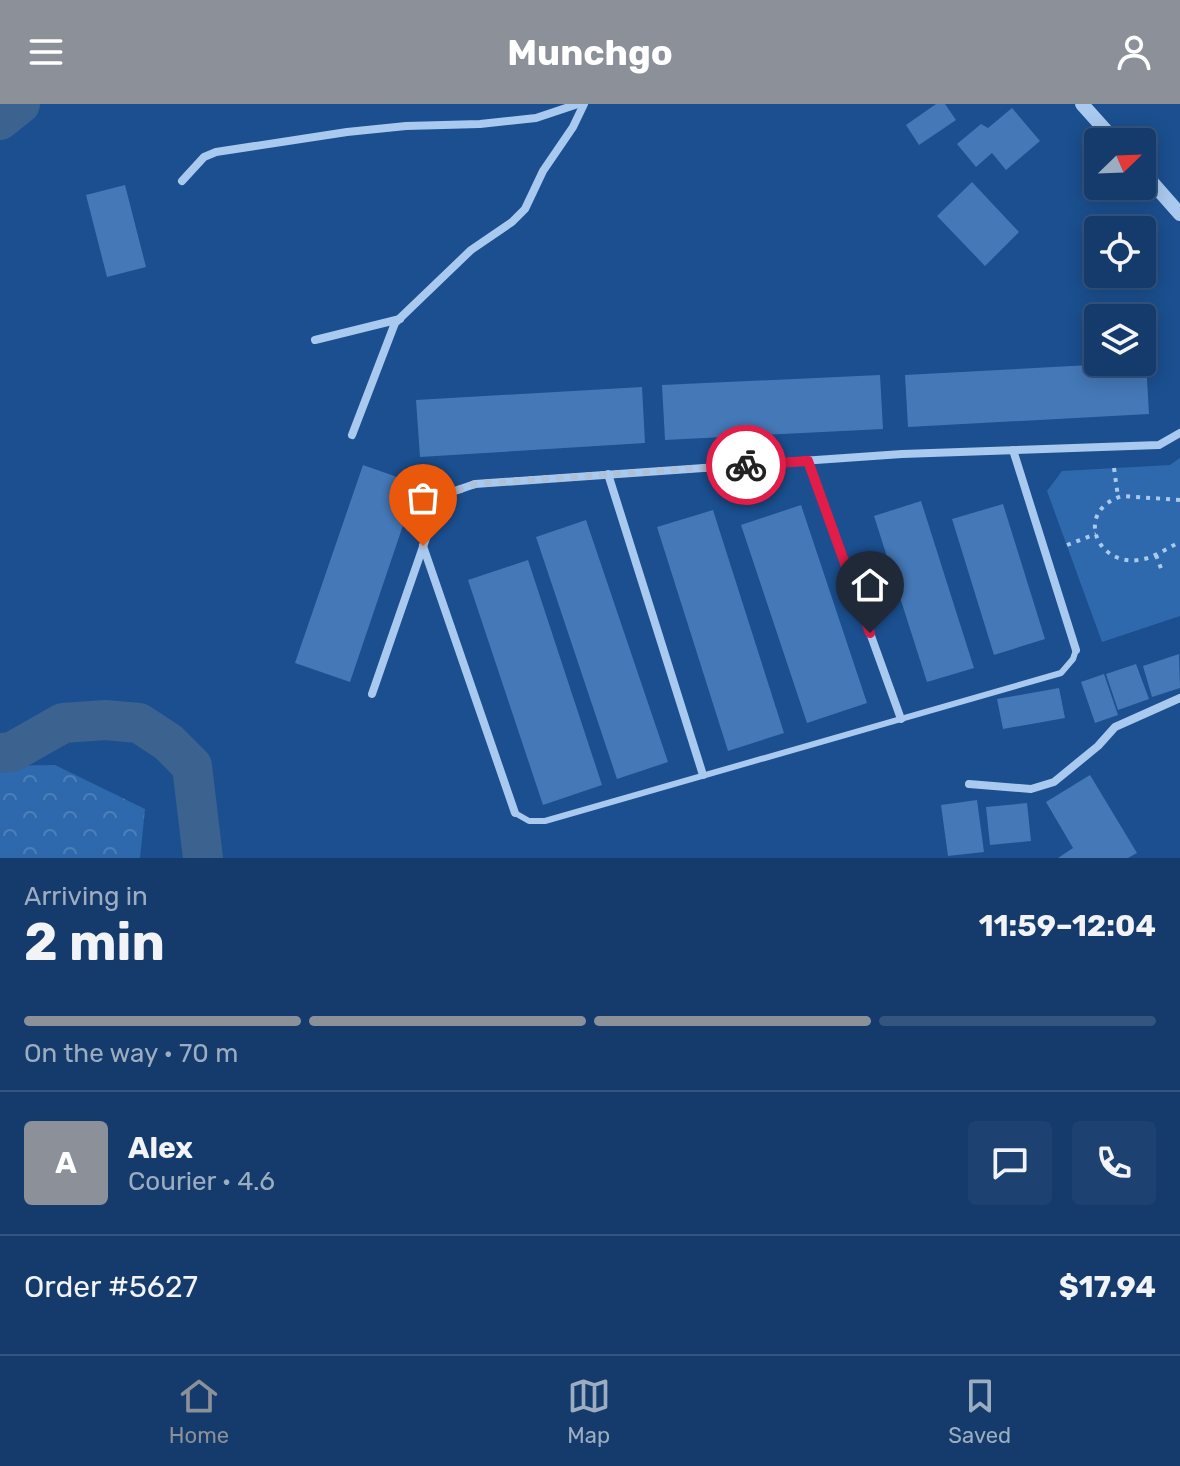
<!DOCTYPE html>
<html lang="en">
<head>
<meta charset="utf-8">
<style>
	:root { --surface:#143b6b; --page:#1d4271; --text:#f1f3f6; --muted:#9dadc1; --line:#33557e; --accent:#8c9099 }
	body { margin:0; font-family:Rubik,sans-serif; background:var(--page); color:var(--text); height:100vh; display:flex; flex-direction:column; font-size:30px; white-space:nowrap }
	* { box-sizing:border-box; margin:0 }
	p { font-size:26px; color:var(--muted) }
	.icon { flex:none; width:44px; height:44px; fill:none; stroke:currentColor; stroke-width:2; stroke-linecap:round; stroke-linejoin:round }
	.map { position:relative; height:754px; overflow:hidden }
	.sheet { display:flex; flex-direction:column; background:var(--surface); flex:1 }
	.sheet>* { flex:none }
	.needle { width:52px; rotate:67deg }
	.controls { position:absolute; left:1084px; top:24px; display:grid; gap:16px }
	.controls a { display:grid; place-items:center; width:72px; height:72px; border-radius:8px; background:var(--surface); box-shadow:0 4px 20px #0003,0 0 0 2px var(--line); font-size:40px }
	.pin { position:absolute; display:grid; place-items:center; width:68px; height:68px; color:#fff; margin:-82px -34px; border-radius:50% 50% 50% 0; rotate:-45deg; box-shadow:0 0 8px #0007 }
	.pin .icon { rotate:45deg }
	.courier { position:absolute; display:grid; place-items:center; width:80px; height:80px; margin:-40px; border:6px solid #e11d48; border-radius:50%; background:#fff; color:#222; box-shadow:0 2px 10px #0007 }
	.overview em { font-style:normal; font-weight:700 }
	.overview div { display:flex; flex-direction:column-reverse }
	.overview { display:flex; align-items:center; justify-content:space-between; height:136px; padding:0 24px }
	h1 { font-size:52px; font-weight:700; line-height:60px }
	.bar { display:grid; grid-template-columns:repeat(4,1fr); gap:12px 8px; align-content:center; height:96px; padding:0 24px }
	.bar i { height:10px; border-radius:6px; background:var(--line) }
	.bar .active { background:var(--accent) }
	.bar p { grid-column:span 4 }
	.line { display:flex; align-items:center; gap:20px; padding:0 24px; border-top:2px solid var(--line) }
	.line div { flex:1 }
	.round { display:grid; place-items:center; flex:none; width:84px; height:84px; border-radius:8px; background:var(--page) }
	header { display:flex; justify-content:space-between; align-items:center; height:104px; padding:0 24px; background:var(--accent); color:#fff; font-size:36px; font-weight:700 }
	.menu { display:flex; justify-content:space-around; align-items:center; height:112px; border-top:2px solid var(--line); background:var(--surface); font-size:22px; color:var(--muted) }
	.menu a { display:grid; justify-items:center; gap:4px }
	.menu .active { color:var(--accent) }
	.map>svg:first-child { display:block }
	.green { fill:#2e69ad }
	.forest { fill:url(#forest-crowns) }
	.lines { fill:none; stroke-linecap:round; stroke-linejoin:round }
	.river { stroke:#3c6290; stroke-width:40 }
	.building { fill:#4478b7 }
	.path { stroke:#a9c9ee; stroke-width:4; stroke-dasharray:4 6; stroke-linecap:butt }
	.service { stroke:#a9c9ee; stroke-width:6 }
	.minor { stroke:#a9c9ee; stroke-width:8 }
	.tertiary { stroke:#a9c9ee; stroke-width:14 }
	.done { stroke:#afc1d8; stroke-width:8; stroke-dasharray:0 14.4 }
	.route { stroke:#e11d48; stroke-width:10 }
</style>
</head>
<body>
<header><svg class="icon" aria-label="menu" viewBox="0 0 24 24"><path d="M4 6h16M4 12h16M4 18h16"/></svg>Munchgo<svg class="icon" aria-label="person" viewBox="0 0 24 24"><circle cx="12" cy="8" r="4"/><path d="M4 21q1-7 8-7t8 7"/></svg></header>
<div class="map">
<svg width="1180" height="754" viewBox="0 0 1180 754">
	<defs>
		<pattern id="forest-crowns" width="20" height="18" patternUnits="userSpaceOnUse" patternTransform="scale(2)"><rect width="20" height="18" fill="#2e69ad"/><path d="M2 6a3 3 0 1 1 6 0M12 15a3 3 0 1 1 6 0" fill="none" stroke="#4d80b9"/></pattern>
	</defs>
	<rect width="100%" height="100%" fill="#1b4f8f"/>
	<path class="green" d="M1180,354v158l-78,26 -55,-151 15,-20 108,-6z"/>
	<path class="forest" d="M55,661l90,44 -5,49h-140v-92z"/>
	<g class="lines">
		<g class="river">
			<path d="M0,16l20,-16"/>
			<path d="M0,649l12,-1 51,-29 42,-3 34,3 29,19 24,24 11,92"/>
		</g>
	</g>
	<g class="building">
		<path d="M936,0h9l11,16 -37,25 -13,-20z"/>
		<path d="M1012,4l28,33 -34,29 -14,-17 -16,14 -19,-23 24,-20 7,4z"/>
		<path d="M972,78l47,50 -34,34 -48,-50z"/>
		<path d="M125,81l21,82 -39,10 -21,-82z"/>
		<path d="M1146,258l3,52 -241,13 -3,-52z"/>
		<path d="M880,271l3,54 -218,11 -3,-55z"/>
		<path d="M642,283l3,56 -225,14 -4,-57z"/>
		<path d="M363,361l54,19 -67,198 -55,-19z"/>
		<path d="M921,397l53,167 -47,14 -53,-166z"/>
		<path d="M1003,400l42,135 -51,16 -42,-136z"/>
		<path d="M801,401l66,198 -60,20 -66,-198z"/>
		<path d="M713,406l71,223 -56,18 -71,-224z"/>
		<path d="M586,416l82,242 -51,17 -81,-242z"/>
		<path d="M528,456l74,225 -59,20 -75,-225z"/>
		<path d="M1179,550l1,34 -28,9 -9,-31z"/>
		<path d="M1136,560l13,35 -31,11 -12,-36z"/>
		<path d="M1104,570l14,41 -23,8 -14,-41z"/>
		<path d="M1059,584l6,30 -62,11 -6,-30z"/>
		<path d="M1090,671l47,78 -9,5h-70l15,-10 -27,-46z"/>
		<path d="M977,696l7,52 -36,4 -7,-51z"/>
		<path d="M1027,699l4,38 -41,4 -4,-38z"/>
	</g>
	<g class="lines">
		<g class="path">
			<path d="M1114,364l4,29"/>
			<path d="M1180,396l-58,-4c-48,15 -26,70 17,64 15,-2 28,-12 41,-18"/>
			<path d="M1067,441l29,-11"/>
			<path d="M1156,451l6,16"/>
		</g>
		<path class="service" d="M515,709l14,8h16l516,-148 12,-14 3,-9"/>
		<g class="minor">
			<path d="M182,77l22,-24 12,-5 131,-20 59,-6 74,-2 56,-6 42,-14"/>
			<path d="M315,236l85,-21"/>
			<path d="M352,331l43,-112 76,-73 41,-28 13,-13 18,-38 30,-44 11,-23"/>
			<path d="M1013,346l63,200"/>
			<path d="M808,357l93,258"/>
			<path d="M608,370l95,301"/>
			<path d="M423,442l92,267"/>
			<path d="M372,590l62,-179 12,-21 29,-10 427,-30 257,-9 21,-12"/>
			<path d="M969,680l62,5 23,-7 44,-36 17,-19 65,-29"/>
		</g>
		<g class="tertiary">
			<path d="M1082,0l34,38"/>
			<path d="M1142,67l38,43"/>
		</g>
	</g>
	<g class="lines">
		<path class="done" d="M423,442l11,-31 12,-21 29,-10 271,-19"/>
		<path class="route" d="M746,361l62,-4 62,172"/>
	</g>
</svg>
<div class="controls">
<a><svg class="needle" viewBox="-14 -14 28 28"><path d="M0-13l5 13h-10z" fill="#e53935"/><path d="M0 13l5-13h-10z" fill="#9dadc1"/></svg></a>
<a><svg class="icon" aria-label="locate" viewBox="0 0 24 24"><circle cx="12" cy="12" r="6"/><path d="M12 2v4M12 18v4M2 12h4M18 12h4"/></svg></a>
<a><svg class="icon" aria-label="layers" viewBox="0 0 24 24"><path d="M12 4l9 5-9 5-9-5zM3 14l9 5 9-5"/></svg></a>
</div>
<div class="pin" style="left:423px;top:442px;background:#ea580c"><svg class="icon" aria-label="bag" viewBox="0 0 24 24"><path d="M5 8h14l-1 12H6zM9 8a3 3 0 0 1 6 0"/></svg></div>
<div class="pin" style="left:870px;top:529px;background:#1f2937"><svg class="icon" aria-label="home" viewBox="0 0 24 24"><path d="M3 11l9-7 9 7M6 9v11h12V9"/></svg></div>
<div class="courier" style="left:746px;top:361px"><svg class="icon" aria-label="bike" viewBox="0 0 24 24"><circle cx="6" cy="16" r="4"/><circle cx="18" cy="16" r="4"/><path d="M6 16l4-8h5l3 8M10 8l3 8H6M13 5h3"/></svg></div>
</div>
<section class="sheet">
<div class="overview"><div><h1>2 min</h1><p>Arriving in</p></div><em>11:59–12:04</em></div>
<div class="bar"><i class="active"></i><i class="active"></i><i class="active"></i><i></i><p>On the way · 70 m</p></div>
<div class="line" style="height:144px"><b class="round" style="background:var(--accent);color:#fff">A</b><div><b>Alex</b><p>Courier · 4.6</p></div><a class="round"><svg class="icon" aria-label="chat" viewBox="0 0 24 24"><path d="M4 5h16v11H9l-5 4z"/></svg></a><a class="round"><svg class="icon" aria-label="phone" viewBox="0 0 24 24"><path d="M5 4h4l2 5-3 2q2 4 5 5l2-3 5 2v4C11 20 4 13 5 4z"/></svg></a></div>
<div class="line" style="height:104px"><div>Order #5627</div><b>$17.94</b></div>
</section>
<nav class="menu">
<a class="active"><svg class="icon" aria-label="home" viewBox="0 0 24 24"><path d="M3 11l9-7 9 7M6 9v11h12V9"/></svg>Home</a>
<a><svg class="icon" aria-label="map" viewBox="0 0 24 24"><path d="M3 6l6-2 6 2 6-2v14l-6 2-6-2-6 2zM9 4v14M15 6v14"/></svg>Map</a>
<a><svg class="icon" aria-label="saved" viewBox="0 0 24 24"><path d="M7 4h10v16l-5-4-5 4z"/></svg>Saved</a>
</nav>
</body>
</html>
